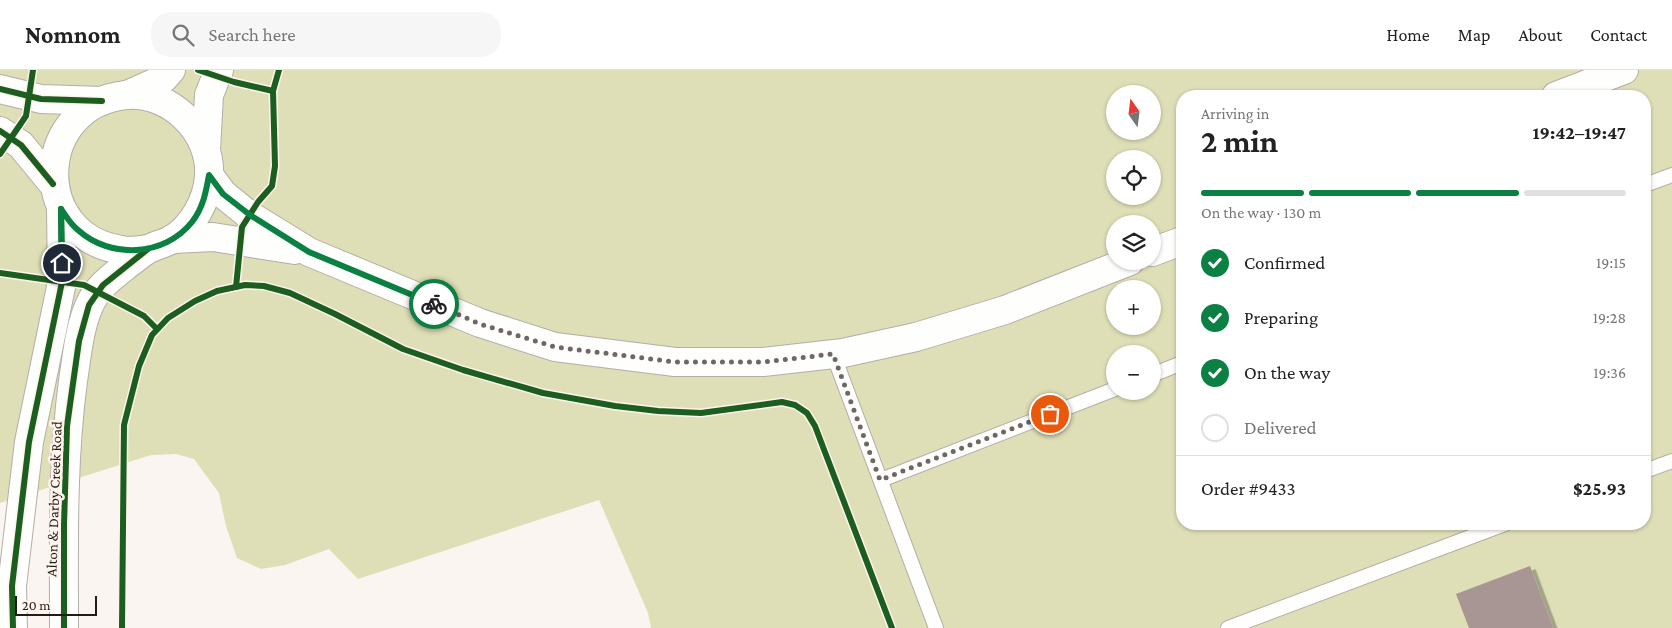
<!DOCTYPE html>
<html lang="en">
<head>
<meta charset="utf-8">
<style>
	:root { --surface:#fff; --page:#f6f6f6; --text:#222; --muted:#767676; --line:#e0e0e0; --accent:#0b8043 }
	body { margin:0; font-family:"Crimson Pro",serif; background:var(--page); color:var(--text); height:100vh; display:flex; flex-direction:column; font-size:19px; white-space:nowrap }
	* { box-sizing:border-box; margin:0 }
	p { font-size:16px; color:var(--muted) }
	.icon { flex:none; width:28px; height:28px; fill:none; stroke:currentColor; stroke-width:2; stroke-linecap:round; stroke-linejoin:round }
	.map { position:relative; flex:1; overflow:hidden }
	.panel { position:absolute; left:1176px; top:20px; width:475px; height:440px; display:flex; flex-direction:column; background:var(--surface); border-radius:20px; box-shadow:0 1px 4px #0004 }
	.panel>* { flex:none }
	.needle { width:32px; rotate:346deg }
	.tools { position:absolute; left:1106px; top:15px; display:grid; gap:10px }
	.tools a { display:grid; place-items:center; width:55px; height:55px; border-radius:50%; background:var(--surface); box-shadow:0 1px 4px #0004; font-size:25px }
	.scale { position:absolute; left:15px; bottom:12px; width:82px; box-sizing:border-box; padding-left:5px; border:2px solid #241b15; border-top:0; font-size:14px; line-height:18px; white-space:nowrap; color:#241b15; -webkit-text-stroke:4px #fff4ed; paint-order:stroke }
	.pin { position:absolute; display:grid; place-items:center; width:42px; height:42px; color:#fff; margin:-21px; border:2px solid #fff; border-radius:50%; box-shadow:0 1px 5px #0007 }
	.courier { position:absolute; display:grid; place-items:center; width:50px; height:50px; margin:-25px; border:4px solid #0b8043; border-radius:50%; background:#fff; color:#222; box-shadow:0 1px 6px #0007 }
	.summary em { font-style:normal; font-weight:700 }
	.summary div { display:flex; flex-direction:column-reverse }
	.summary { display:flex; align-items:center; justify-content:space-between; height:85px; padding:0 25px }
	h1 { font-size:32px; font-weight:700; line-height:38px }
	.bar { display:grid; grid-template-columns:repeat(4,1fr); gap:8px 5px; align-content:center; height:60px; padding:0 25px }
	.bar i { height:6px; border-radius:4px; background:var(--line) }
	.bar .current { background:var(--accent) }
	.bar p { grid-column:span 4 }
	.line { display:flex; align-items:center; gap:12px; padding:0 25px; border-top:1px solid var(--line) }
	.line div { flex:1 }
	ol { padding:0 25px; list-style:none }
	li { display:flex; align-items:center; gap:15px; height:55px }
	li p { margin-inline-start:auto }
	li .icon { padding:5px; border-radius:50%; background:var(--accent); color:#fff; stroke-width:4 }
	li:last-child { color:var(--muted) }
	li i { width:28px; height:28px; border:2px solid var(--line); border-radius:50% }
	header { display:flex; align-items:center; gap:30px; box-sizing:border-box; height:70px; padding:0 25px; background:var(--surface); border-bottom:1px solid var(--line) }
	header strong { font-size:24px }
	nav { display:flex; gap:28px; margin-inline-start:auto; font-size:18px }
	.search { width:350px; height:45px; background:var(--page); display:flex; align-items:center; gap:12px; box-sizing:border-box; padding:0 18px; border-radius:20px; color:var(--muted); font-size:19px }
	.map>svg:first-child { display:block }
	.green { fill:#dedeb7; fill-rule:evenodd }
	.building { fill:#a79694; filter:url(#shadow) }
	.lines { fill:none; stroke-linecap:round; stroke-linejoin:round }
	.lane-casing { stroke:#b4ada8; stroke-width:16 }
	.street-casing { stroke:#b4ada8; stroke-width:30 }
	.secondary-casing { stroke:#b4ada8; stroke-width:30 }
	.lane { stroke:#fefefd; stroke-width:14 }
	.street { stroke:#fefefd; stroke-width:28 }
	.secondary { stroke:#fefefd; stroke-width:28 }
	.cycleway-casing { stroke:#fff4ed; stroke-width:9 }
	.cycleway { stroke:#1b5e20; stroke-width:6 }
	.done { stroke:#6f6762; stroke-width:5; stroke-dasharray:0 9 }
	.route { stroke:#0b8043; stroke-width:6 }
	.labels { text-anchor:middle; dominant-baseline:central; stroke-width:5; stroke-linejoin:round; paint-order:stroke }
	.street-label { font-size:15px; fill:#241b15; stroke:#fff4ed }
</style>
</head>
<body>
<header>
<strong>Nomnom</strong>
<div class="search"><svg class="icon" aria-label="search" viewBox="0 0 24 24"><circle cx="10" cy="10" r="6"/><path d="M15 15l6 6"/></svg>Search here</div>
<nav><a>Home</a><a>Map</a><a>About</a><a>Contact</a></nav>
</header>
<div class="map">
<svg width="1672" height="558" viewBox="0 0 1672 558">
	<defs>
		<filter id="shadow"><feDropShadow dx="5.5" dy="3" stdDeviation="0" flood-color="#0004"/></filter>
	</defs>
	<rect width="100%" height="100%" fill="#fbf5f1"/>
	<path class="green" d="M0,0h1672v558h-1021l-3,-15 -49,-113 -241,79 -29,-30 -44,16 -24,4 -24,-11 -11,-32 -7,-33 -25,-34 -18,-5 -25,1 -151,48zM1115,24h37v37h-37zM1182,26h463v428h-463zM1115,89h37v37h-37zM1115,154h37v37h-37zM1115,219h37v37h-37zM1115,284h37v37h-37z"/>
	<path class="building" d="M1530,496l23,62h-84l-13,-34z"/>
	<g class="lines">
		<defs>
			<g id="lane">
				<path d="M1645,115l27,-10"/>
				<path d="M833,284l103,274"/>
				<path d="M1152,305l30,-12"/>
				<path d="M1645,401l27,-10"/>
				<path d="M881,410l234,-91"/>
				<path d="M1228,558l277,-104"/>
			</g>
			<g id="street">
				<path d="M1556,26l68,-26"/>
				<path d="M209,105l14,19 26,21 60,37 171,71 75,24 120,15h88l80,-9 73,-16 89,-27 125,-49"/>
				<path d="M172,169l41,-2 82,13"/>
				<path d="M1152,182l30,-11"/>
			</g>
			<g id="secondary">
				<path d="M0,19l41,10 61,2"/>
				<path d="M127,25l36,-16 8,-9"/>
				<path d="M0,61l21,14 32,39"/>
				<path d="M206,80l3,-55 10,-25"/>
				<path d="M13,558l-1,-42 17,-144 33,-160 -1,-73"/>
				<path d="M64,558c0,-83 -2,-165 9,-247 4,-25 6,-52 16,-75 8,-20 27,-32 43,-45 6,-4 12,-10 19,-13 6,-3 14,-5 20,-8 22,-13 36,-39 38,-64 3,-44 -39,-85 -83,-81 -93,10 -97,142 -4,155 8,2 18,0 26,-1"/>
			</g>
		</defs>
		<use href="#lane" class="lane-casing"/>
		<use href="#street" class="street-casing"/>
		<use href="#secondary" class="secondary-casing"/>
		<use href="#lane" class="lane"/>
		<use href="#street" class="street"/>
		<use href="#secondary" class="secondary"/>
		<defs>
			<g id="cycleway">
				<path d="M198,0l36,12 39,9"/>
				<path d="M0,19l41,10 61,2"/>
				<path d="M0,61l21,14 32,39"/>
				<path d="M0,84l26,-38 7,-46"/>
				<path d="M0,203l84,12 60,31 13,13"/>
				<path d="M236,217l6,-60 16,-25 14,-16 3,-20 -2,-75 6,-21"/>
				<path d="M13,558l-1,-42 17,-144 33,-160 -1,-73"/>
				<path d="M64,558v-103l3,-99 12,-85 10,-36 14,-20 45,-36"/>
				<path d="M122,558l2,-203 15,-59 13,-31 16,-17 27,-17 22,-10 28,-6 19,1 26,7 45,21 68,35 60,21 80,23 72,13 43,5 43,2 81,-11 13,3 12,8 8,13 77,202"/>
			</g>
		</defs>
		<use href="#cycleway" class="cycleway-casing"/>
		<use href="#cycleway" class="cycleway"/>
	</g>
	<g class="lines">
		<path class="done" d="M434,234l46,20 75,23 120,15h88l70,-8 47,126 170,-66"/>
		<path class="route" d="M62,193l-1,-54c5,7 10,16 17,21 32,29 86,27 114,-8 11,-14 14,-30 17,-47l14,19 27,21 59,37 125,52"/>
	</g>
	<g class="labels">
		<g class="street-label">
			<text transform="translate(54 429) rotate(-88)">Alton &amp; Darby Creek Road</text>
		</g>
	</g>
</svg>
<div class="tools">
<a><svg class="needle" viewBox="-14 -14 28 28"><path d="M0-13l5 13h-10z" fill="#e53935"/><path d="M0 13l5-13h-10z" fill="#767676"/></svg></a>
<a><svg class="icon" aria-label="locate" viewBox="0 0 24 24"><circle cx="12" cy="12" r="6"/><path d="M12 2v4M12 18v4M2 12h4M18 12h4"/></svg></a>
<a><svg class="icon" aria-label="layers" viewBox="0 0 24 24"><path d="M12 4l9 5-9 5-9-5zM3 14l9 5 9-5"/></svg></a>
<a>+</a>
<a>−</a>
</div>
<div class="scale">20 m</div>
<div class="pin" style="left:1050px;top:344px;background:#ea580c"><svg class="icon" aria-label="bag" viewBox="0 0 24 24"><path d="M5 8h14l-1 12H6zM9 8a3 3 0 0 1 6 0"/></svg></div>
<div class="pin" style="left:62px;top:193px;background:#1f2937"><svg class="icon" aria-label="home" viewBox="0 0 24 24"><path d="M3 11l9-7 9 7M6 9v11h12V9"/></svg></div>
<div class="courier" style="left:434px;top:234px"><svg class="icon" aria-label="bike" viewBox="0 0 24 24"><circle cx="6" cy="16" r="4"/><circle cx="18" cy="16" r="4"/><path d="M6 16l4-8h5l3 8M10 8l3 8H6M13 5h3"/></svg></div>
<section class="panel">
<div class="summary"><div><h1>2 min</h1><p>Arriving in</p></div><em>19:42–19:47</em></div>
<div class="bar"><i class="current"></i><i class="current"></i><i class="current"></i><i></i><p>On the way · 130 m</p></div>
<ol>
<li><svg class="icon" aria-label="check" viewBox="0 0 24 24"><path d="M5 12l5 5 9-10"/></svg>Confirmed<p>19:15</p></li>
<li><svg class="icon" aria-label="check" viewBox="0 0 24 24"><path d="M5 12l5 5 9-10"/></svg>Preparing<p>19:28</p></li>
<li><svg class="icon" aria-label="check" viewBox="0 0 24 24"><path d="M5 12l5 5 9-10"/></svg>On the way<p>19:36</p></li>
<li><i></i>Delivered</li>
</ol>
<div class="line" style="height:65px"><div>Order #9433</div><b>$25.93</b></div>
</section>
</div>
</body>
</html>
